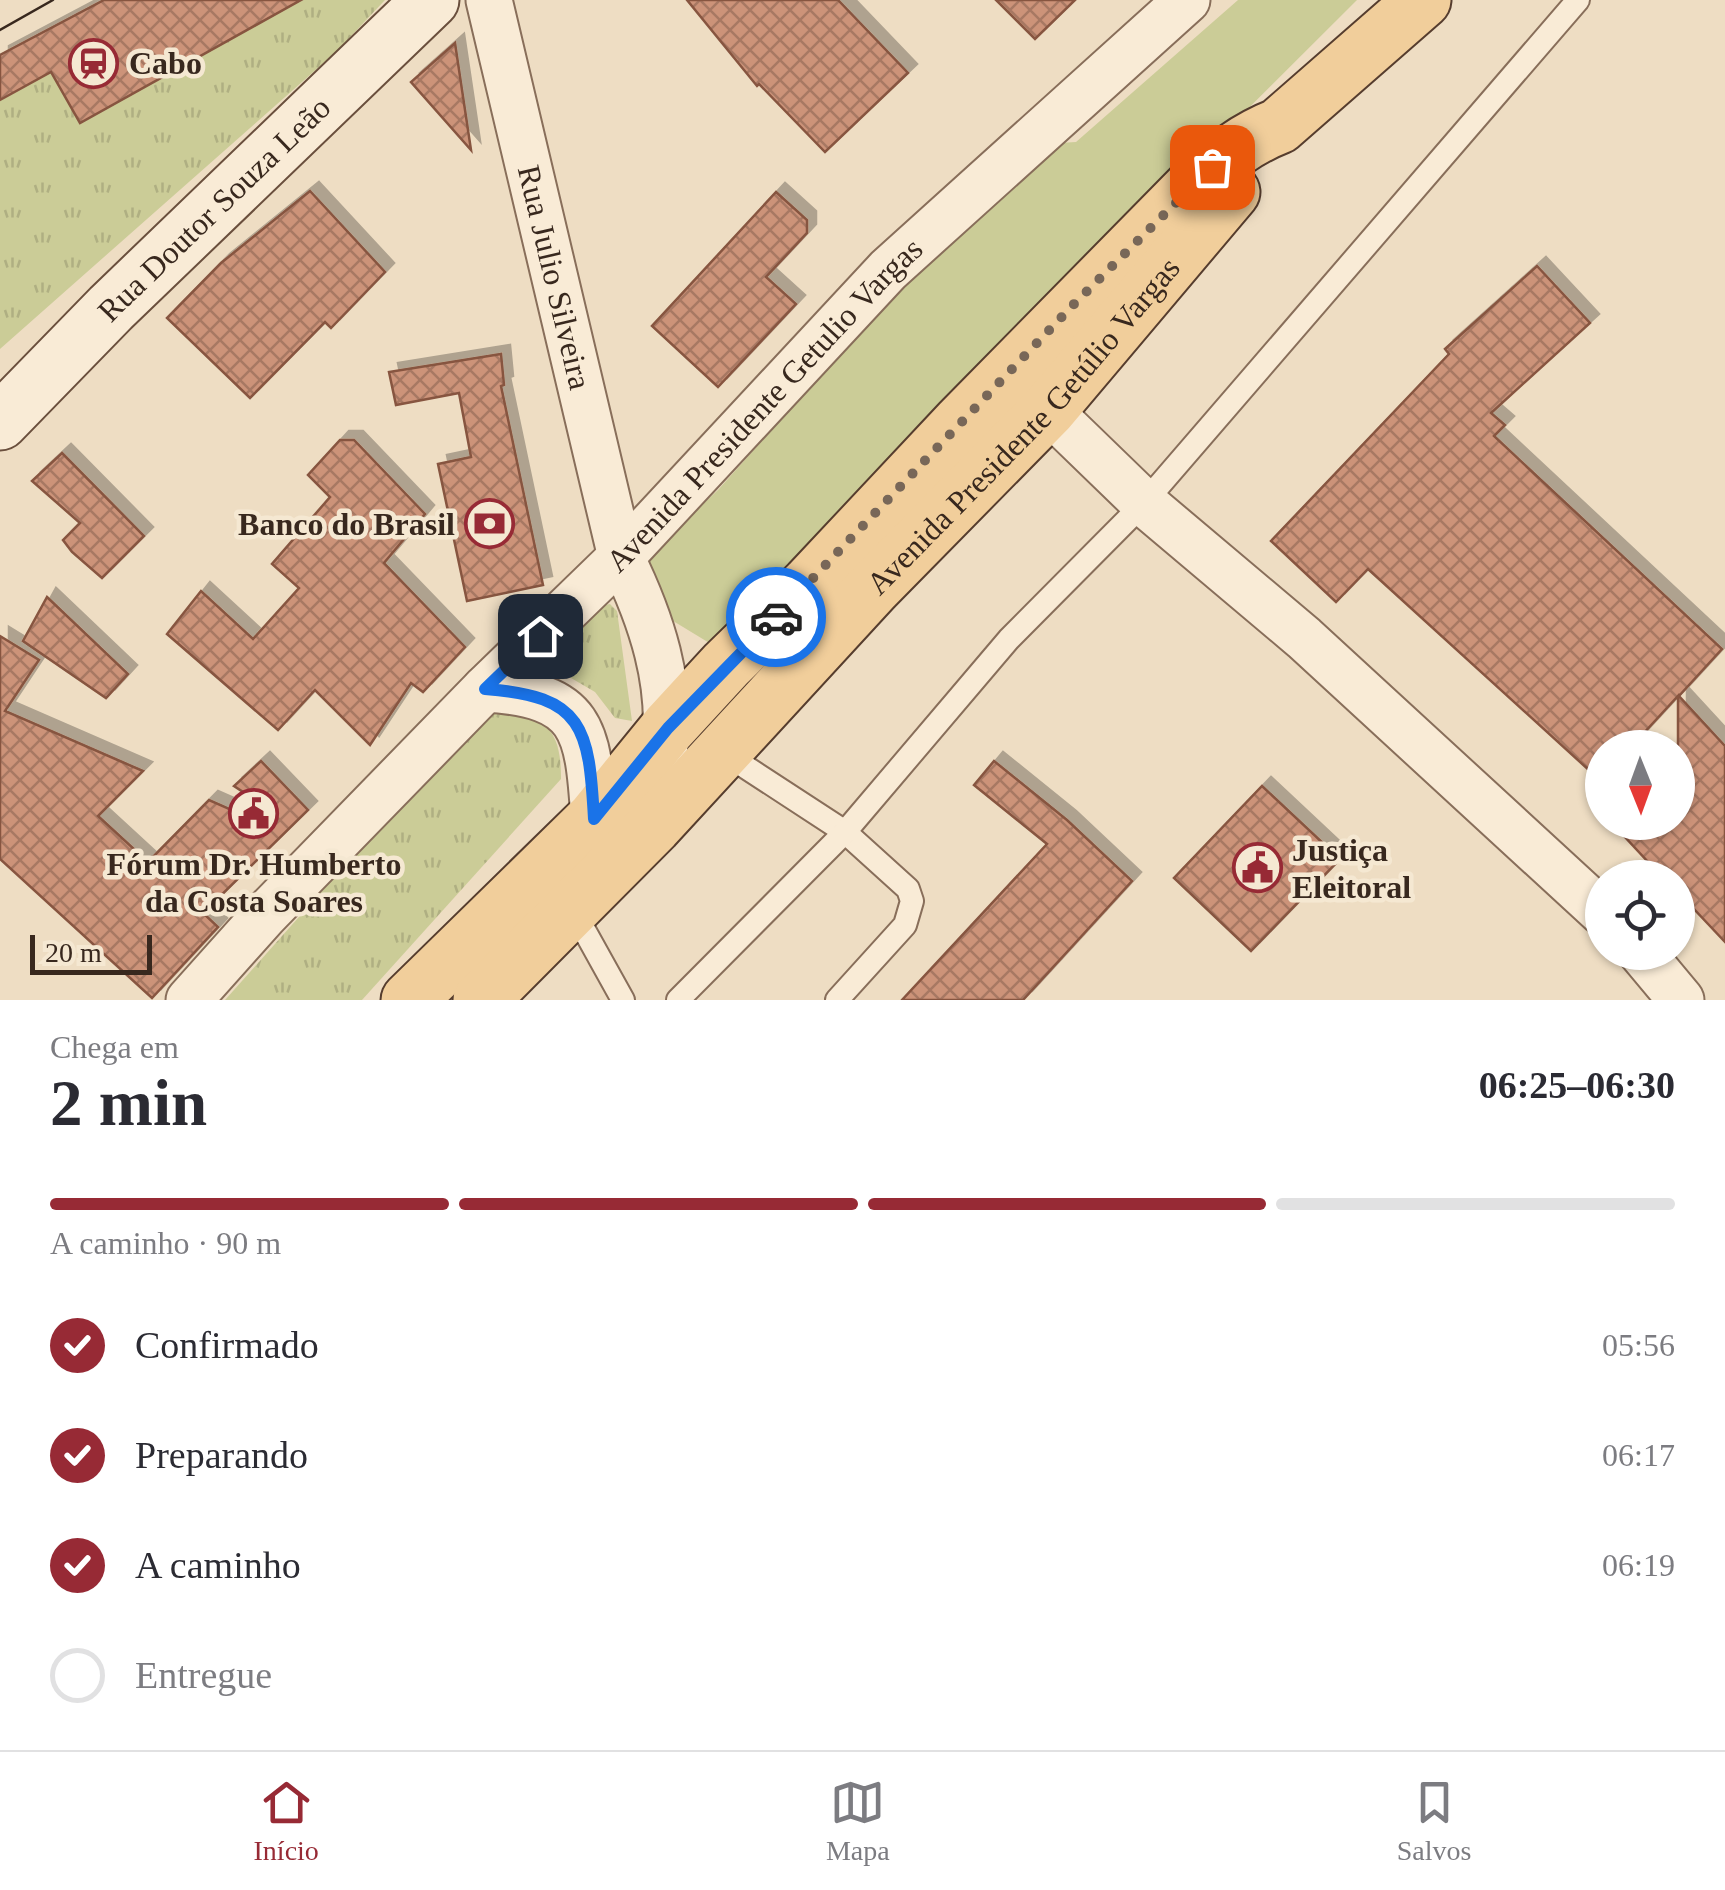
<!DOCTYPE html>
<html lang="pt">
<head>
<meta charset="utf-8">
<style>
	:root { --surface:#fff; --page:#f7f7f7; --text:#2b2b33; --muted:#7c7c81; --line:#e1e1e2; --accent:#972a35 }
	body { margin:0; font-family:Georgia,serif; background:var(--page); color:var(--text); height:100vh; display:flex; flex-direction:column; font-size:38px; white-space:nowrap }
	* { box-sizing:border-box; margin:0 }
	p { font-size:32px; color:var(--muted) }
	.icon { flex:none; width:55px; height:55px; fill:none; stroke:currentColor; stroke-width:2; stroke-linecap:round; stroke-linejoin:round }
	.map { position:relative; height:1000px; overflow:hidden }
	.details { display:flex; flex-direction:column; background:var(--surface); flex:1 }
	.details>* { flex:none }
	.needle { width:65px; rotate:179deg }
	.controls { position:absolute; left:1585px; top:730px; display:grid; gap:20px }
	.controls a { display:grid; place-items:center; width:110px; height:110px; border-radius:50%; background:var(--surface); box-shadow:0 2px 8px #0004; font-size:50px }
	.scale { position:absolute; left:30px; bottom:25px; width:122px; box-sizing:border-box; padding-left:10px; border:5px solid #38281e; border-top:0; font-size:28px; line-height:35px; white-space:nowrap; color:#38281e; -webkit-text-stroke:8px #f5e8d2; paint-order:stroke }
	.pin { position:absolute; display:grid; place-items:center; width:85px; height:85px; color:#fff; margin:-42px; border-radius:20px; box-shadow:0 5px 15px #0006 }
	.courier { position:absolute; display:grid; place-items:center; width:100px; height:100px; margin:-50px; border:8px solid #1a73e8; border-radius:50%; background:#fff; color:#222; box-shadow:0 2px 12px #0007 }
	.head em { font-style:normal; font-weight:800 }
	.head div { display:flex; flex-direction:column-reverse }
	.head { display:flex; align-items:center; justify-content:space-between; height:170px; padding:0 50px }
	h1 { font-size:65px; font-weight:800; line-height:75px }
	.bar { display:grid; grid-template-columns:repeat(4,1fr); gap:15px 10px; align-content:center; height:120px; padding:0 50px }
	.bar i { height:12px; border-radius:8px; background:var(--line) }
	.bar .selected { background:var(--accent) }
	.bar p { grid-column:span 4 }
	ol { padding:0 50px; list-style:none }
	li { display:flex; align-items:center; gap:30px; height:110px }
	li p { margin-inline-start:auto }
	li .icon { padding:10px; border-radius:50%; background:var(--accent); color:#fff; stroke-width:4 }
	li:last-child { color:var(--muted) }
	li i { width:55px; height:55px; border:5px solid var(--line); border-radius:50% }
	.tab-bar { display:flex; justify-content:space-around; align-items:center; height:140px; border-top:2px solid var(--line); background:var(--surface); font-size:28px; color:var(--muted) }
	.tab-bar a { display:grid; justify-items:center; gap:5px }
	.tab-bar .selected { color:var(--accent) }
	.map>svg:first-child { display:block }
	.grass { fill:#cbcc97 }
	.park { fill:url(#park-tufts) }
	.building { fill:url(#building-cross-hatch); stroke:#875540; stroke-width:2.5; filter:url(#shadow) }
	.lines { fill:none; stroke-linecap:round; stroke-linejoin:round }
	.lane-casing { stroke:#886e5a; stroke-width:26 }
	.street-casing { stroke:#886e5a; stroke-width:49 }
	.secondary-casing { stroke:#6a4f3d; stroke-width:59 }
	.primary-casing { stroke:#563d2e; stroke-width:59 }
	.lane { stroke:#f9ebd6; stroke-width:22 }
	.street { stroke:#f9ebd6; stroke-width:45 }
	.secondary { stroke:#f9ebd6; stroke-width:55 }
	.primary { stroke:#f1ce9b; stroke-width:55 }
	.tram { stroke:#38281e; stroke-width:2.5 }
	.done { stroke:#786758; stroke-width:10; stroke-dasharray:0 18 }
	.route { stroke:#1a73e8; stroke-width:12 }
	.labels { text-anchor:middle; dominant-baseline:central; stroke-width:9; stroke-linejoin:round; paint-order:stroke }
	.poi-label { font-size:32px; font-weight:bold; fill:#38281e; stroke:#f5e8d2; text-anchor:start }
	.street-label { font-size:32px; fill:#38281e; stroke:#f5e8d2 }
</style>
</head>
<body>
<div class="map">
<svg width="1725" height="1000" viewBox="0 0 1725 1000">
	<defs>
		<pattern id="park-tufts" width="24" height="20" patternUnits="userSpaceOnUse" patternTransform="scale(2.5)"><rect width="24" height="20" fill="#cbcc97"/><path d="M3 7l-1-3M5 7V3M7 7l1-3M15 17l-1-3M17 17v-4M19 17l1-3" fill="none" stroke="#afaf82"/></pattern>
		<pattern id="building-cross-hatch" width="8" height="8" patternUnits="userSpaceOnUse" patternTransform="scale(2.5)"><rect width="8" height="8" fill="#cc9379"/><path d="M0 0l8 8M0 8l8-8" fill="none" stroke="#a77863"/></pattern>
		<filter id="shadow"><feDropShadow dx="9" dy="-9" stdDeviation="0" flood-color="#0004"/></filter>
	</defs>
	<rect width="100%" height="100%" fill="#eeddc3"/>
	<path class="grass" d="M1238,0h119l-646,644 -51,-31 -22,-55 30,-21 50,-47 308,-345 50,-3z"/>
	<g class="park">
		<path d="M301,0h84l-48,51 -337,298v-249l51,-28 29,51z"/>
		<path d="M610,604l7,7 15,110 -17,-3 -20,-26 -36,-21 -5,-14 46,-51z"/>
		<path d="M525,704c28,25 36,36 36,75l-199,221h-137l259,-291z"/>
	</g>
	<g class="building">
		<path d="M104,0h197l-221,123 -29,-51 -51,28v-45z"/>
		<path d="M687,0h151l70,73 -83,79 -66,-68 -2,2z"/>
		<path d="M996,0h79l-40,39z"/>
		<path d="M455,43l16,107 -60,-68z"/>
		<path d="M310,191l75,81 -54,56 -6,-6 -75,76 -83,-80 54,-55z"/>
		<path d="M776,192l31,28v13l-41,44 30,27 -78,83 -66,-61z"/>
		<path d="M1537,266l53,57 -99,90 14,12 -11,11 228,213 -43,47 46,50v196l-47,-50v-14h-15l-52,-56h67v-126l-48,52h-28v34l-234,-213 -32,33 -65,-61 178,-187 -4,-5z"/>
		<path d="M501,354l3,31 -3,1 42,199 -76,16 -29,-137 33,-7 -12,-64 -63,12 -7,-33z"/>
		<path d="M340,440h14l71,74 -41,49 81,84 -42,45 -12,-9 -41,62 -55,-55 -37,40 -111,-96 34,-43 52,48 46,-51 -27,-24 58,-67 -22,-22z"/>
		<path d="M62,453l82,83 -42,42 -30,-26 -9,-12 17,-17 -48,-42z"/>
		<path d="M47,597l81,77 -22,24 -83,-57z"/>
		<path d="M0,636l39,24 -34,51 138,60 -45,45 50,46 61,-62 27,12 10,-18 -12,-8 27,-25 47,49 -105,103 15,14 -66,71 -152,-139z"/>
		<path d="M994,761l73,59 65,61 -109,119h-121l145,-156 -73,-59z"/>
		<path d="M1262,786l78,73 -89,92 -77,-73z"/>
	</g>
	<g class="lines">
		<defs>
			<g id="lane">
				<path d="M724,753l121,79 63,57 4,12 -7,24 -68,75"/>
				<path d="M573,910l50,90"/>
				<path d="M678,1000l167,-168 164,-193 135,-136 434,-503"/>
			</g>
			<g id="street">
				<path id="s1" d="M489,0l132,557c30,61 53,128 43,197"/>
				<path d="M1048,410l96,93 160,135 298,274"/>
				<path d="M485,689c99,6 103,39 109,130"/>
				<path d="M1641,952l40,48"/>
				<path id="s2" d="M189,1000l76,-85 220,-226 136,-132 267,-287 299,-270"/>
			</g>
			<g id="secondary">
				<path id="s3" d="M0,422l111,-114 320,-308"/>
			</g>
			<g id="primary">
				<path d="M409,1000l185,-181 74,-91 58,-63 83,-81 151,-161 237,-241c26,-25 49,-43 82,-56l144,-126"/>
				<path id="s4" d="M481,1000l173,-174 220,-239 174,-177 184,-218"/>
			</g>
		</defs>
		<use href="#lane" class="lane-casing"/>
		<use href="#street" class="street-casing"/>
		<use href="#secondary" class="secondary-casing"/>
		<use href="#primary" class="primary-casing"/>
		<use href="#lane" class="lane"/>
		<use href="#street" class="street"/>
		<use href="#secondary" class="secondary"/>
		<use href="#primary" class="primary"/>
		<path class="tram" d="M0,30l53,-30"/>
	</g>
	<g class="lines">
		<path class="done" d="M776,617l299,-314 137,-136"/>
		<path class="route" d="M540,636l-55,53c99,7 104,39 109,130l74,-91 108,-111"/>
	</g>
	<defs>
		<symbol id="station-ring" viewBox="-11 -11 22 22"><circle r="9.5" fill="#f5e8d2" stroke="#972a35" stroke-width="1.5"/><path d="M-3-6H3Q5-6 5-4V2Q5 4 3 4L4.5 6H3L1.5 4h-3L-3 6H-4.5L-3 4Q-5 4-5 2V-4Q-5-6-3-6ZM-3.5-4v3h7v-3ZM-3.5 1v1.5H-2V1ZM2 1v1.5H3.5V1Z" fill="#972a35"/></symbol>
		<symbol id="bank-ring" viewBox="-11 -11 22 22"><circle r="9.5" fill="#f5e8d2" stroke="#972a35" stroke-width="1.5"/><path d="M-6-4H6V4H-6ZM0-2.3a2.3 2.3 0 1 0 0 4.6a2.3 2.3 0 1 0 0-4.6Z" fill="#972a35"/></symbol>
		<symbol id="civic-ring" viewBox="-11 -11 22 22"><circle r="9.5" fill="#f5e8d2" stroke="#972a35" stroke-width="1.5"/><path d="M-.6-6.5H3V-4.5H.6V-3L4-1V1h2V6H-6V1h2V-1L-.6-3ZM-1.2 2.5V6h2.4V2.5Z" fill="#972a35"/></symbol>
	</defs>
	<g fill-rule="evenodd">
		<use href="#station-ring" x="66" y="36" width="55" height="55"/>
		<use href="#bank-ring" x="462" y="496" width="55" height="55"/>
		<use href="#civic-ring" x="226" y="786" width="55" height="55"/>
		<use href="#civic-ring" x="1230" y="840" width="55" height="55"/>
	</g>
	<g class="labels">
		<g class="poi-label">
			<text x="129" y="63">Cabo</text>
			<text x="455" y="524" text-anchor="end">Banco do Brasil</text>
			<text x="1292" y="850">Justiça<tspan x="1292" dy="37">Eleitoral</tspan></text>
			<text x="254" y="864" text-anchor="middle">Fórum Dr. Humberto<tspan x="254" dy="37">da Costa Soares</tspan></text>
		</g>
		<g class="street-label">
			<text stroke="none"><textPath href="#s3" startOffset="302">Rua Doutor Souza Leão</textPath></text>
			<text stroke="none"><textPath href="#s1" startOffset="285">Rua Julio Silveira</textPath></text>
			<text stroke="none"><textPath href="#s2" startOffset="828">Avenida Presidente Getulio Vargas</textPath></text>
			<text stroke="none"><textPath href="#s4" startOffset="790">Avenida Presidente Getúlio Vargas</textPath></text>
		</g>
	</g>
</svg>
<div class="controls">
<a><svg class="needle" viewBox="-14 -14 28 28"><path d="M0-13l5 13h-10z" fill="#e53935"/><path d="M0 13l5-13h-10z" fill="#7c7c81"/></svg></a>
<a><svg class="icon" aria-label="locate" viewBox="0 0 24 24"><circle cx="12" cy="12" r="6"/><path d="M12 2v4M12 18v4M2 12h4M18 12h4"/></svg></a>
</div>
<div class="scale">20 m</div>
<div class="pin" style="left:1212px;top:167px;background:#ea580c"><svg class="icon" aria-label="bag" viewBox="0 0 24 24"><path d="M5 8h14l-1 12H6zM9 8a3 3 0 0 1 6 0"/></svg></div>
<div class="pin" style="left:540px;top:636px;background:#1f2937"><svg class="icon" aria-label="home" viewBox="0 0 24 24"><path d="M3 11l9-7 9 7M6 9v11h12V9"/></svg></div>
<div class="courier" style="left:776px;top:617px"><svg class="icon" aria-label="car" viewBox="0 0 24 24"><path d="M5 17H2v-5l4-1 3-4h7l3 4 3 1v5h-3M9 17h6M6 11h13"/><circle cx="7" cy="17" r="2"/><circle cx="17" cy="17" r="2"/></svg></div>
</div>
<section class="details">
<div class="head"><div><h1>2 min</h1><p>Chega em</p></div><em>06:25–06:30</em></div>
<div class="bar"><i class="selected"></i><i class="selected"></i><i class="selected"></i><i></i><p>A caminho · 90 m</p></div>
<ol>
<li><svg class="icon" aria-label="check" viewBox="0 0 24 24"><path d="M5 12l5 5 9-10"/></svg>Confirmado<p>05:56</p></li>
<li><svg class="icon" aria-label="check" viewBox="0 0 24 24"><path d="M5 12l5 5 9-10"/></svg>Preparando<p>06:17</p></li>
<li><svg class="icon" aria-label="check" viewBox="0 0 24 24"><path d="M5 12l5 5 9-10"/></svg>A caminho<p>06:19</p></li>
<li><i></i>Entregue</li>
</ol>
</section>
<nav class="tab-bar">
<a class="selected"><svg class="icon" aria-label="home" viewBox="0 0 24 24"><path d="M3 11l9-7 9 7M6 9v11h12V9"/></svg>Início</a>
<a><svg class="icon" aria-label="map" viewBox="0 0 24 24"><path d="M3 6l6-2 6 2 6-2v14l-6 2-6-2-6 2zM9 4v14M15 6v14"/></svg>Mapa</a>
<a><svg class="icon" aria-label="saved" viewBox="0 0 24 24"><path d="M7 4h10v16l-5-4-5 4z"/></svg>Salvos</a>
</nav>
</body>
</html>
